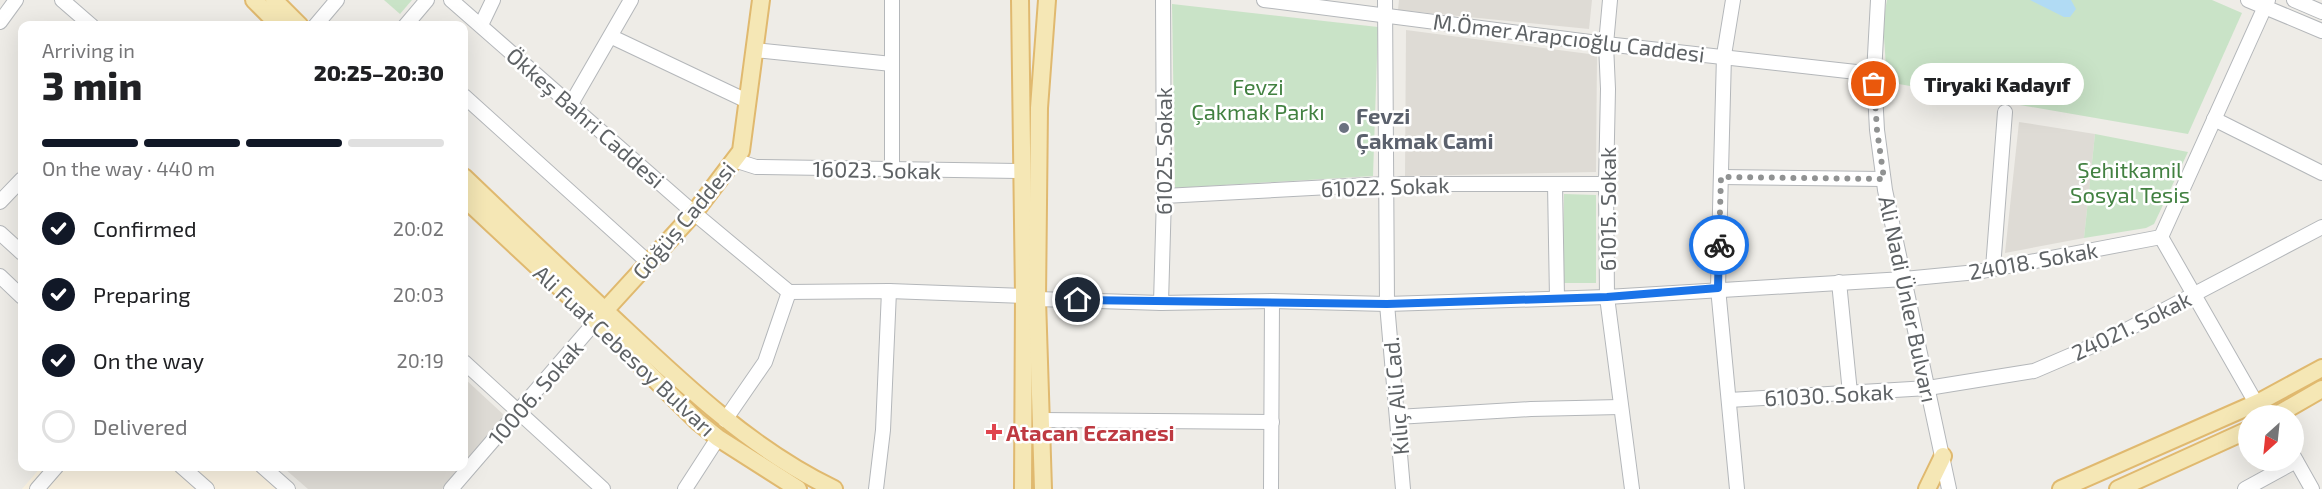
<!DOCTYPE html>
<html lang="en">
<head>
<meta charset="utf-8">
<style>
	:root { --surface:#fff; --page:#f2f2f2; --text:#202124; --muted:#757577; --line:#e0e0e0; --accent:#111827 }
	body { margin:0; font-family:"Exo 2",sans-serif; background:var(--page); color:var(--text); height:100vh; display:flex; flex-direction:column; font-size:22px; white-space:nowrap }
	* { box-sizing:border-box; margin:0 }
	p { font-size:20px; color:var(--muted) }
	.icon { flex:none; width:33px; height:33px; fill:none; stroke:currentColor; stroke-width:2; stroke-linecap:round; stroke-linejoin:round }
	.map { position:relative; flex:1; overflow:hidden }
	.sheet { position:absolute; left:18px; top:21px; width:450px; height:450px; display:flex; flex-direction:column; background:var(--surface); border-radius:12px; box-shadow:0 6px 24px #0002 }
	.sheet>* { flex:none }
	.needle { width:39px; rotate:207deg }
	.fabs { position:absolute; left:2238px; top:405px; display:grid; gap:12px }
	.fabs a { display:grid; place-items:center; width:66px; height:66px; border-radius:50%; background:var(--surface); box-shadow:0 6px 24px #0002; font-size:30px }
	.pin { position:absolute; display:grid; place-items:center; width:51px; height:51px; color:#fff; margin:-26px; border:3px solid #fff; border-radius:50%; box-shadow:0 2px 6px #0007 }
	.courier { position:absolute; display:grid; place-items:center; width:60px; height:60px; margin:-30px; border:4px solid #1a73e8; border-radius:50%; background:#fff; color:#222; box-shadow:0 2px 8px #0007 }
	.bubble { position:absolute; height:42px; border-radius:21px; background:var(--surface); box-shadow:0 6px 24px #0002; font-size:20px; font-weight:800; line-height:42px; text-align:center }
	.overview em { font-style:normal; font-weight:800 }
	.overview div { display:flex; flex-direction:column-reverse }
	.overview { display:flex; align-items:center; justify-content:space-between; height:102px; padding:0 24px }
	h1 { font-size:39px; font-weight:800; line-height:45px }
	.bar { display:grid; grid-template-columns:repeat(4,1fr); gap:9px 6px; align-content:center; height:72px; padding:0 24px }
	.bar i { height:8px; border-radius:4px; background:var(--line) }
	.bar .selected { background:var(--accent) }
	.bar p { grid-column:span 4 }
	ol { padding:0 24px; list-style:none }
	li { display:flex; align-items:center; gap:18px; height:66px }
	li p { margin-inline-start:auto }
	li .icon { padding:6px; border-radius:50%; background:var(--accent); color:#fff; stroke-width:4 }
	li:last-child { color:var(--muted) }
	li i { width:33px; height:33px; border:3px solid var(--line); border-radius:50% }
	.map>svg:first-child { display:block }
	.commercial { fill:#faf2e1 }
	.education { fill:#dedbd5 }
	.green { fill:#c9e3c7 }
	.water { fill:#b1dbf4 }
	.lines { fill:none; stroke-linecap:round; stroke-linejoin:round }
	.minor-casing { stroke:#b4b7ba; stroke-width:16 }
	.major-casing { stroke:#e0b96f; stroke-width:20 }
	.minor { stroke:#fff; stroke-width:14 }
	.major { stroke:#f5e7b5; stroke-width:16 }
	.done { stroke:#909292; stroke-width:6; stroke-dasharray:0 10.8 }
	.route { stroke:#1a73e8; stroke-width:8 }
	.worship-dot { fill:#6b7280; stroke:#fff; stroke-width:2 }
	.health-dot { fill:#e0444e; stroke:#fff; stroke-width:2 }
	.labels { text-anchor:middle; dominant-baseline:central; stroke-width:5; stroke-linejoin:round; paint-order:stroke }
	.street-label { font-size:22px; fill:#5e6265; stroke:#fff }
	.park-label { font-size:22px; fill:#428141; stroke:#fff }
	.worship-label { font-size:22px; font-weight:bold; fill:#5b616d; stroke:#fff; text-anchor:start }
	.health-label { font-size:22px; font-weight:bold; fill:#be3a42; stroke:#fff; text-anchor:start }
</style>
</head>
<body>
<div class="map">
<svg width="2322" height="489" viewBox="0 0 2322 489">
	<rect width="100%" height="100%" fill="#eeece7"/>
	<path class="commercial" d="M42,466l219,1 27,22h-266z"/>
	<g class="education">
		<path d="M1399,0h193l-3,29 -191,-19z"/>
		<path d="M1406,30l191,25 -1,117 -191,4z"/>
		<path d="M2019,122l76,12 -11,104 -79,15z"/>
		<path d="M464,378l41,38 -41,48z"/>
		<path d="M287,466h174v1l-19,22h-134l-23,-20z"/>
	</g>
	<g class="green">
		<path d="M384,0h28l-12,14z"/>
		<path d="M1887,0h325l30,13 -54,121 -301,-52 -4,-60z"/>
		<path d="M1172,4l206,23 -5,149 -198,12z"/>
		<path d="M2095,134l93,18 -34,72 -8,4 -62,10z"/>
		<path d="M1564,194l32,1v88h-33z"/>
	</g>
	<path class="water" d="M2030,0h41l5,9 -6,8h-6z"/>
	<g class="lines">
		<defs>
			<g id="minor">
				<path d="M62,0l30,26"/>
				<path d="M451,0l243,213 95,79 100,-1 135,5"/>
				<path d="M1264,0l342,44 268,30"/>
				<path d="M1385,0l2,304 16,185"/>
				<path d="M1610,0l-4,44 2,45 -2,95 1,113 25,192"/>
				<path d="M1733,0l-9,55 -6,233 19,201"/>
				<path d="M1878,0l-4,74 3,56 8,60 64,299"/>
				<path d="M2248,0l74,31"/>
				<path d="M2294,0l28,12"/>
				<path d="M0,22l16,-22"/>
				<path d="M481,25l12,-25"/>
				<path d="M315,26l22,-26"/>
				<path d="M405,26l22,-26"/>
				<path d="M612,37l135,64"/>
				<path d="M754,50l138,14"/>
				<path d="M464,96l185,167"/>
				<path d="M571,104l60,-104"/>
				<path d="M2214,119l108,54"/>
				<path d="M734,160l22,7 266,4"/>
				<path d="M892,169v-169"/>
				<path d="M1721,177l162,2"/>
				<path d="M1555,184l2,114"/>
				<path d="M1164,196l222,-12h220"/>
				<path d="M0,202l22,-23"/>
				<path d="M0,233l22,20"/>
				<path d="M1993,268l12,-156"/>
				<path d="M0,276l22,21"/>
				<path d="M1839,282l11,111"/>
				<path d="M1037,299l124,4 111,-2 115,3 220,-7 297,-18 73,-7 184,-35"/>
				<path d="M1161,303l3,-107 -1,-196"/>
				<path d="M464,362l139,127"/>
				<path d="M1729,400l199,-12 106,-17 77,-33 211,-111"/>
				<path d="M2256,403l-95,-166 107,-237"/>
				<path d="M1397,417l134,-8 89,-2"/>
				<path d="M725,420l40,-58 24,-70"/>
				<path d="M1041,420l231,2"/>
				<path d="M2294,457l18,32"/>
				<path d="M181,466l26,23"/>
				<path d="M262,466l26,23"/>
				<path d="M37,489l20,-23"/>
				<path d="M451,489l145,-168"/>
				<path d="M685,489l33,-51"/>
				<path d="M876,489l7,-59 6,-139"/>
				<path d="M1271,489l1,-188"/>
				<path d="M2245,489l51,-28"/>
			</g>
			<g id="major">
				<path d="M254,0l26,26"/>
				<path d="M274,0l26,26"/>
				<path d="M1020,0l4,296 -1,193"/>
				<path d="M464,177c49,47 99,94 148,140 68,64 137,131 222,172"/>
				<path d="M464,198l132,123 101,100 21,17 80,51"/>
				<path d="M598,318l96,-105 47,-62 20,-151"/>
				<path d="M2275,416l47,-27"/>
				<path d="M1043,489l-6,-190 2,-191 8,-108"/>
				<path d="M1927,489l16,-33"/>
				<path d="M2061,489l200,-88 61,-33"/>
				<path d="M2118,489l130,-59"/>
			</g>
		</defs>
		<use href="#minor" class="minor-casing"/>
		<use href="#major" class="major-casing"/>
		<use href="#minor" class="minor"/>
		<use href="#major" class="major"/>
	</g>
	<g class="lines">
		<path class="done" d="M1719,245l2,-68 163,2 -7,-49 -3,-46"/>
		<path class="route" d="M1078,300l309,4 220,-7 111,-9 1,-43"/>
	</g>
	<circle class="worship-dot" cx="1344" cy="128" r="6"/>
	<path class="health-dot" d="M991 423h6v6h6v6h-6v6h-6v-6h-6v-6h6z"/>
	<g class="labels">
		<g class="street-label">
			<text transform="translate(1569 37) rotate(7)">M.Ömer Arapcıoğlu Caddesi</text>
			<text transform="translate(586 117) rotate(41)">Ökkeş Bahri Caddesi</text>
			<text transform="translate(1163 151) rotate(-90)">61025. Sokak</text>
			<text transform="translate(877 169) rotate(1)">16023. Sokak</text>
			<text transform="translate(1385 186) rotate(-2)">61022. Sokak</text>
			<text transform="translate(1607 209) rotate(-90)">61015. Sokak</text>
			<text transform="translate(683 220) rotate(-50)">Göğüş Caddesi</text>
			<text transform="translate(2033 260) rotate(-10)">24018. Sokak</text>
			<text transform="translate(1909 299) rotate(78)">Ali Nadi Ünler Bulvarı</text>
			<text transform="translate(2131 325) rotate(-26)">24021. Sokak</text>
			<text transform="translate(625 350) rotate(43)">Ali Fuat Cebesoy Bulvarı</text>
			<text transform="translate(535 392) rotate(-49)">10006. Sokak</text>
			<text transform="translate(1829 394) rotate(-3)">61030. Sokak</text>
			<text transform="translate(1395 396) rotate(-95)">Kılıç Ali Cad.</text>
		</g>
		<g class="park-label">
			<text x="1258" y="86">Fevzi<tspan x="1258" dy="25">Çakmak Parkı</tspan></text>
			<text x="2130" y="169">Şehitkamil<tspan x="2130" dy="25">Sosyal Tesis</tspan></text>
		</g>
		<g class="worship-label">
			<text x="1356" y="115">Fevzi<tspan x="1356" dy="25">Çakmak Cami</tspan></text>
		</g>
		<g class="health-label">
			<text x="1006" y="432">Atacan Eczanesi</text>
		</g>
	</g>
</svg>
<div class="fabs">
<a><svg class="needle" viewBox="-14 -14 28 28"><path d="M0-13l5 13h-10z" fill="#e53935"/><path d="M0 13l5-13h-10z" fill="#757577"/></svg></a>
</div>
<div class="pin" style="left:1874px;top:84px;background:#ea580c"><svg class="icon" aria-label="bag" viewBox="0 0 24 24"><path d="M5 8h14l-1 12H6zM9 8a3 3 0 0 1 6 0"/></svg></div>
<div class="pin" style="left:1078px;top:300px;background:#1f2937"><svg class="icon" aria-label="home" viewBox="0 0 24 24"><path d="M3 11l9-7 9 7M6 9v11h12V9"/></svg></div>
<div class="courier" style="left:1719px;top:245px"><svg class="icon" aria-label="bike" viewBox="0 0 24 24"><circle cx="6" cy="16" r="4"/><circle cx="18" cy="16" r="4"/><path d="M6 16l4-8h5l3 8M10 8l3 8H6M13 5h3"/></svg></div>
<div class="bubble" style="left:1910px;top:63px;width:174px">Tiryaki Kadayıf</div>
<section class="sheet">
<div class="overview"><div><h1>3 min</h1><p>Arriving in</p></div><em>20:25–20:30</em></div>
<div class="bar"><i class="selected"></i><i class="selected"></i><i class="selected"></i><i></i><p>On the way · 440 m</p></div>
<ol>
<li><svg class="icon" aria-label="check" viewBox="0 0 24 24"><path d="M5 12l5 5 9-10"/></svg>Confirmed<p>20:02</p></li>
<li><svg class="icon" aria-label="check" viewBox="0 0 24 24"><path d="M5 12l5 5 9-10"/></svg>Preparing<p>20:03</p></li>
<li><svg class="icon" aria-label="check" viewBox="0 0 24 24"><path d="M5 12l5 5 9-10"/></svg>On the way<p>20:19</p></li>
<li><i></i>Delivered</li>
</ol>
</section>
</div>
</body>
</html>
